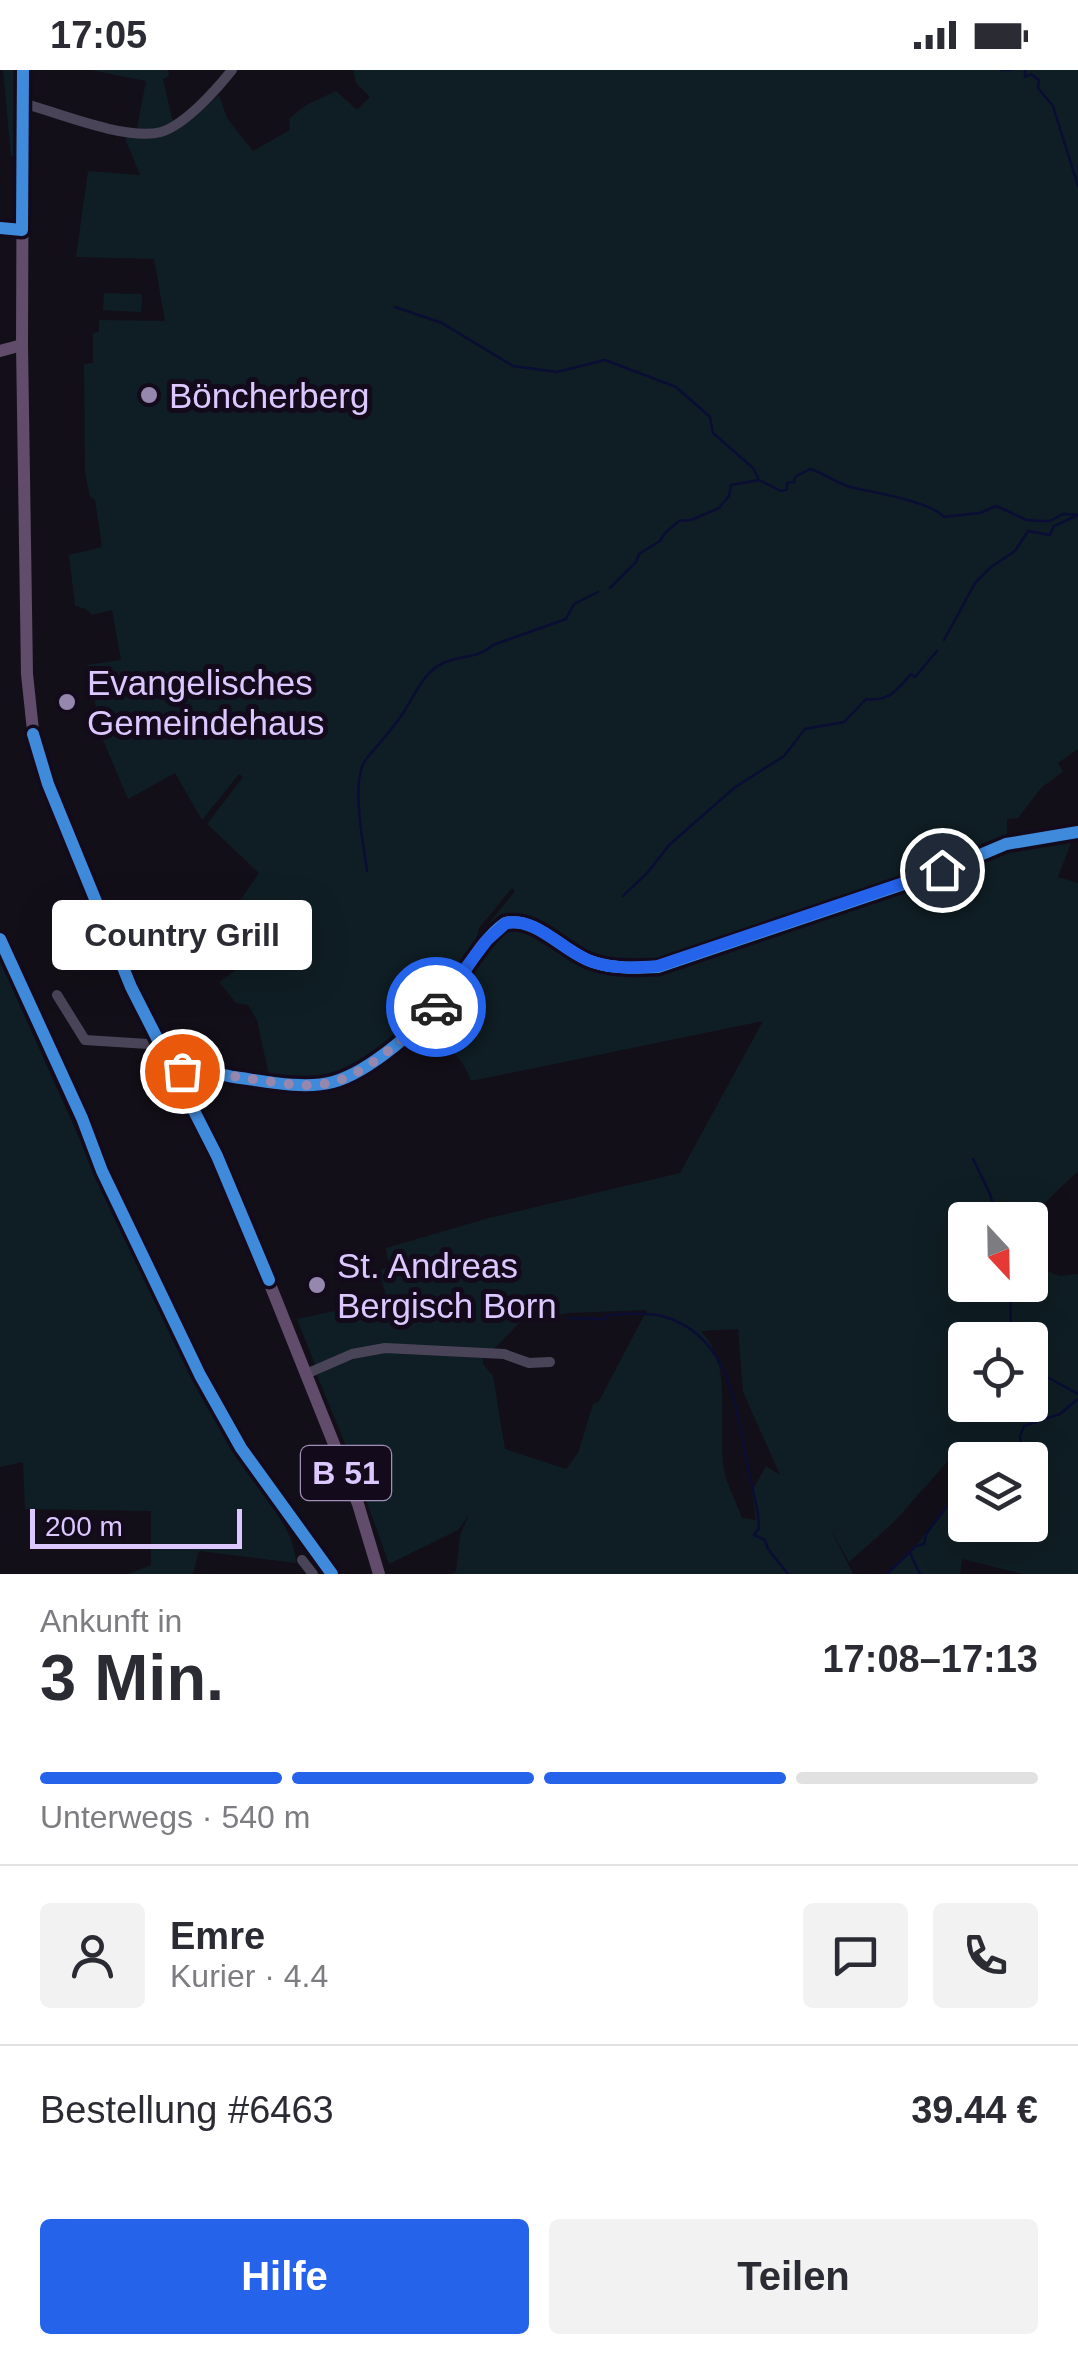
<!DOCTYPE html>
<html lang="de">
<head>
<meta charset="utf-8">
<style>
	:root { --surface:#fff; --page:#f2f2f3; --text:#2b2b33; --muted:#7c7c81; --line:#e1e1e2; --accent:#2563eb }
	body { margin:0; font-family:Arial,sans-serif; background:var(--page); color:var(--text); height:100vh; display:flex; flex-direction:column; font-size:38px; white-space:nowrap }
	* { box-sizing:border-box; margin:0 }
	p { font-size:32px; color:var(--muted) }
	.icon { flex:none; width:55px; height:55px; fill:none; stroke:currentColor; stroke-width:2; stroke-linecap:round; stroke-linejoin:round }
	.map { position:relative; height:1504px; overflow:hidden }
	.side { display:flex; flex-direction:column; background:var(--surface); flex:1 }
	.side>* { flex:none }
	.needle { width:65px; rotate:158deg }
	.controls { position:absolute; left:948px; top:1132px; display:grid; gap:20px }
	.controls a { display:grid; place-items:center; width:100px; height:100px; border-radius:10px; background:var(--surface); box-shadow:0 10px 40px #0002; font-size:50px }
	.scale { position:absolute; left:30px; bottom:25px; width:212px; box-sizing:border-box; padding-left:10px; border:5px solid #dcc7fe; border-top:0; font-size:28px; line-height:35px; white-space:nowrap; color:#dcc7fe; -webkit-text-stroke:8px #130b1c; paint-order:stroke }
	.pin { position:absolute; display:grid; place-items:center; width:85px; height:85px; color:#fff; margin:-42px; border:5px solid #fff; border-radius:50%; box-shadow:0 2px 10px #0007 }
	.courier { position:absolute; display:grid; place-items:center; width:100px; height:100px; margin:-50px; border:8px solid #2563eb; border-radius:50%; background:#fff; color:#222; box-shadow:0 2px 12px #0007 }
	.bubble { position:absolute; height:70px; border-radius:10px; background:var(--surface); box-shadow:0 10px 40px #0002; font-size:32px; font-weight:700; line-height:70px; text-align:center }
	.headline em { font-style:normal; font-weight:700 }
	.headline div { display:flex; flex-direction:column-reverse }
	.headline { display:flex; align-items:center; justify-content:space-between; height:170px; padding:0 40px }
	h1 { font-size:65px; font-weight:700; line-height:75px }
	.bar { display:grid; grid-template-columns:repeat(4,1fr); gap:15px 10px; align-content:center; height:120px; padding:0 40px }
	.bar i { height:12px; border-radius:8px; background:var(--line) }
	.bar .active { background:var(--accent) }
	.bar p { grid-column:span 4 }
	.line { display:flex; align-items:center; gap:25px; padding:0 40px; border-top:2px solid var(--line) }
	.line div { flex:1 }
	.round { display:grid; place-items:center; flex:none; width:105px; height:105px; border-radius:10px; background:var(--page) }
	.action { display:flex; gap:20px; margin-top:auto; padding:20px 40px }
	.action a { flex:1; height:115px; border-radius:10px; background:var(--accent); color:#fff; font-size:40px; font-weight:700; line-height:115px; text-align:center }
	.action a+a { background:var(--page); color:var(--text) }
	.status { display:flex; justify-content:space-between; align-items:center; height:70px; padding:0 50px; background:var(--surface); direction:ltr }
	.status svg { height:28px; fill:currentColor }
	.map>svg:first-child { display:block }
	.green { fill:#0f1e24; fill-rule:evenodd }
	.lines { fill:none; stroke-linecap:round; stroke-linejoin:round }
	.stream { stroke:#0a0d34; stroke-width:2.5 }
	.minor { stroke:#4a4459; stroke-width:10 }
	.major { stroke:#614c6b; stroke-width:12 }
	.cycleway-casing { stroke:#130b1c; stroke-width:19 }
	.cycleway { stroke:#408adc; stroke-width:12 }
	.done { stroke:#9687ae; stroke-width:10; stroke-dasharray:0 18 }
	.route { stroke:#2563eb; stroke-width:12 }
	.poi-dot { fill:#9687ae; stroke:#130b1c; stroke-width:4 }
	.labels { text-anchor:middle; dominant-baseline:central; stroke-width:10; stroke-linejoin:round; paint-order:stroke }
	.shield { fill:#130b1c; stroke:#a08fba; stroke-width:2.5 }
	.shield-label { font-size:32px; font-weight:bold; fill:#dcc7fe }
	.poi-label { font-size:35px; fill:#dcc7fe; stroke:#130b1c; text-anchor:start }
</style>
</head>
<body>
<div class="status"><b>17:05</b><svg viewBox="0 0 49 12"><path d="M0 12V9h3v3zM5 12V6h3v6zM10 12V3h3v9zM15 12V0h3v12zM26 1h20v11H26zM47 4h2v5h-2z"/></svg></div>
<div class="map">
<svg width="1078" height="1504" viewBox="0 0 1078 1504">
	<rect width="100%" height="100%" fill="#130f18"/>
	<g class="green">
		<path d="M3,0h16l-1,87 -7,-1z"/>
		<path d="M91,0h77l1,6 -6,3 9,39 7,11 40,-34 8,23 26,33 37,-21 -1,-11 17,-14 30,-14 21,19 13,-13 -14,-14 -3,-13h725v679l-20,14 5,9 -21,15 -24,31 -11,1v21l-55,23 -295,101c-62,4 -83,-16 -134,-45l-40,21 3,-13 29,-36 -3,-3 -33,40 -6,24 -26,42 -35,34 -64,44 -16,6 -24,2 -39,-4 -12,-56 -9,-15 -12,-2 -17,-21 29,-20 -22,-41 33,-48 -52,-49 36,-47 -4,-3 -37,46 -27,-47 -47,26 -25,-59 -16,-75 34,-5 -9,-50 -20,5 -6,-6 -11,-3 -6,-51 33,-8 -7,-47 -5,-3 -5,-24 -1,-109 9,-1v-30l6,-1v-12l66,1 -11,-62 -78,-2 12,-86 52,4 -15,-37 12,-10 9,-47z"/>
		<path d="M104,223l38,1 -1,18 -38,-2z"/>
		<path d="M1074,765l-16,42 20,6v288l-51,49h-62v65h65v-21l30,12 18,-2v300h-55l-61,-15 -2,15h-71l30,-32 46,-63v46h65v-65h-65v17l-17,-16 -54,61 -45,40 -20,-36 24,48h-402l5,-2 4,-37 9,-20 -11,15 -69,34 -36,-101 -36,-88c58,-33 102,-22 166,-17v6l10,12 12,73 61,20 12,-16 15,-49 6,-3 48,-91 -78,3 -48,8 -30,31 -105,-6 -70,21 -19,-48 42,-9 52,3 -12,-42 10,-5 -3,-18 103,-30 191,-45 83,-152 -292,60c-10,-29 -30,-42 -61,-45l89,-104c32,-18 56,19 85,31 14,5 33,5 48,8l364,-121zM738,1259l5,63 37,83 -14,-9 -14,25 4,29 -14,-2c-5,-14 -13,-29 -17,-44 -10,-46 11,-106 -24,-143zM965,1270h65v65h-65z"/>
		<path d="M0,891c73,163 144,327 230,484 19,36 65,78 66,118l-97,-12 -6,23h-65l23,-9v-54l-126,-2 -2,-47 -23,5z"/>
	</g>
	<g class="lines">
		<g class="stream">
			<path d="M1002,0h9"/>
			<path d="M1025,0v7l6,-3 8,6 -1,8 15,18 25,80"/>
			<path d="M395,237l47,16 71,43 44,6 48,-12 71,27 34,30 3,16 40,35 5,10"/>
			<path d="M610,518l26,-26 3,-8 21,-13 5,-8 14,-12 12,-1 28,-12 10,-12 2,-11 28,-5 22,11 6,-2v-6l7,-1 1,-5 15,-8c15,4 28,16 44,19 20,4 77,14 90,29l36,-4 16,-7 31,14 12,1h11l13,-7 15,1"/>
			<path d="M944,570l31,-57 16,-16 24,-16 13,-20 22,4 4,-9 24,-11"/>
			<path d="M367,801c-3,-26 -18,-93 0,-113 13,-16 27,-30 38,-48 10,-16 19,-38 38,-47 17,-8 35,-4 50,-18l73,-26 8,-15 24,-12"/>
			<path d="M623,826l25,-24 21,-27 65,-57 50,-32 21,-27 39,-7 22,-23c23,3 31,-9 45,-25l4,3 22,-26"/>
			<path d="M973,1089l17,35 7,26"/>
			<path d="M1008,1215c6,19 -1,35 6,53"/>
			<path d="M569,1248l36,1 2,-4c17,-1 38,-3 55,1 63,17 73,82 83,137 4,20 9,40 13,61l1,14 -5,7 11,5 3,9 20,25"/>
			<path d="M1030,1293h9l3,8"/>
			<path d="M1049,1308l29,16"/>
			<path d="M1023,1390l-3,-24 4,-10 36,-12 18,-15"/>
			<path d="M910,1483l10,21"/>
			<path d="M887,1504l29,-28 8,-2 2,-10 33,-44 6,-1"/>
		</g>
		<g class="minor">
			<path d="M23,33c35,10 103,38 138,29 24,-7 56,-43 71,-62"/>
			<path d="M0,158l22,2"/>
			<path d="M57,925l28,45 63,4 8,-4"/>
			<path d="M174,1005c22,-10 38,-2 60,2 29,4 70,13 99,5 37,-10 91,-58 115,-88 19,-23 32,-53 57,-71 32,-7 59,30 88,39 21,7 43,6 65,5l284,-96 64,-27 72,-12"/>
			<path d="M306,1304l46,-20 33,-6 119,6 25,9 21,-1"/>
			<path d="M302,1490l11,14"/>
		</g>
		<g class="major">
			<path d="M23,0l-1,275 5,329 7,66 14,44 83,203 104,210 123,307 21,70"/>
			<path d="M0,281l22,-6"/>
		</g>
		<defs>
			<g id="cycleway">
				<path d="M0,158l22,2 1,-160"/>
				<path d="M33,664l15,50 83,203 86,169 52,124"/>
				<path d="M0,869l82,179 20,53 98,204 41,73 91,126"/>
				<path d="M174,1005c22,-10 38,-2 60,2 29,4 70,13 99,5 37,-10 91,-58 115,-88 19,-23 32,-53 57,-71 32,-7 59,30 88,39 21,7 43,6 65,5l284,-96 64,-27 72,-12"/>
			</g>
		</defs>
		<use href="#cycleway" class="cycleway-casing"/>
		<use href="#cycleway" class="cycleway"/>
	</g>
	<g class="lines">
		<path class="done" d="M182,1001c21,-5 41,4 62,7 26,3 59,11 85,5 37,-7 81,-50 107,-76"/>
		<path class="route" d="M436,937l51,-67 19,-17c31,-7 58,30 87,39 21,7 43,6 65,4l284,-96"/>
	</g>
	<g class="poi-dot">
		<circle cx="149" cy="325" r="10"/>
		<circle cx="67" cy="632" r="10"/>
		<circle cx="317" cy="1215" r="10"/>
	</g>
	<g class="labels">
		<rect class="shield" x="301" y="1376" width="90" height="54" rx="8"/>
		<g class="shield-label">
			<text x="346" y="1403">B 51</text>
		</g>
		<g class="poi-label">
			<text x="169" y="325">Böncherberg</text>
			<text x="87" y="612">Evangelisches<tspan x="87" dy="40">Gemeindehaus</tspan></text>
			<text x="337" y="1195">St. Andreas<tspan x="337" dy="40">Bergisch Born</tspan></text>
		</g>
	</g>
</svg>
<div class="controls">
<a><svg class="needle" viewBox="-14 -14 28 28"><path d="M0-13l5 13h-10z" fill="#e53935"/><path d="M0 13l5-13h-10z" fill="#7c7c81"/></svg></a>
<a><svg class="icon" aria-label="locate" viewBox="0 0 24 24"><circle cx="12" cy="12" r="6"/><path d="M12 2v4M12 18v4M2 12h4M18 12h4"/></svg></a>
<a><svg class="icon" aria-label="layers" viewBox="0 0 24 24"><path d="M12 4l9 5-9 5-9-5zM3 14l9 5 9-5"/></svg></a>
</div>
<div class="scale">200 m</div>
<div class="pin" style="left:182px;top:1001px;background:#ea580c"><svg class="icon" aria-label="bag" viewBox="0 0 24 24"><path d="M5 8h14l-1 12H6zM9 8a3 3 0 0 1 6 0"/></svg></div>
<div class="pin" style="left:942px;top:800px;background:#1f2937"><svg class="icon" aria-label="home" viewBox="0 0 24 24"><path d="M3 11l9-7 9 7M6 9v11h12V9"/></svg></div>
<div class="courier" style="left:436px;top:937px"><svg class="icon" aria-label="car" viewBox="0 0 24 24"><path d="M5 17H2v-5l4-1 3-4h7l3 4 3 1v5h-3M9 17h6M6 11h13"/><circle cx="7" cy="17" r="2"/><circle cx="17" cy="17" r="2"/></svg></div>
<div class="bubble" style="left:52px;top:830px;width:260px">Country Grill</div>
</div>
<section class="side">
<div class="headline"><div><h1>3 Min.</h1><p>Ankunft in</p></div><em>17:08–17:13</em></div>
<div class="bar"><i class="active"></i><i class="active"></i><i class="active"></i><i></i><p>Unterwegs · 540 m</p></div>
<div class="line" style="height:180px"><a class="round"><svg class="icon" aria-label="person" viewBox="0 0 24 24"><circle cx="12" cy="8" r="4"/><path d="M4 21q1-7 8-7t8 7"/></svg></a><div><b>Emre</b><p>Kurier · 4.4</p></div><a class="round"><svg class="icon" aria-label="chat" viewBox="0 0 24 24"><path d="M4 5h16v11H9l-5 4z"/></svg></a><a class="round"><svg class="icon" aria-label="phone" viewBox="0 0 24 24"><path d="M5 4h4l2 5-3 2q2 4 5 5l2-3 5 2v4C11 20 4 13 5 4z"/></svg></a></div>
<div class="line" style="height:130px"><div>Bestellung #6463</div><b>39.44 €</b></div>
<div class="action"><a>Hilfe</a><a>Teilen</a></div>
</section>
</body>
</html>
